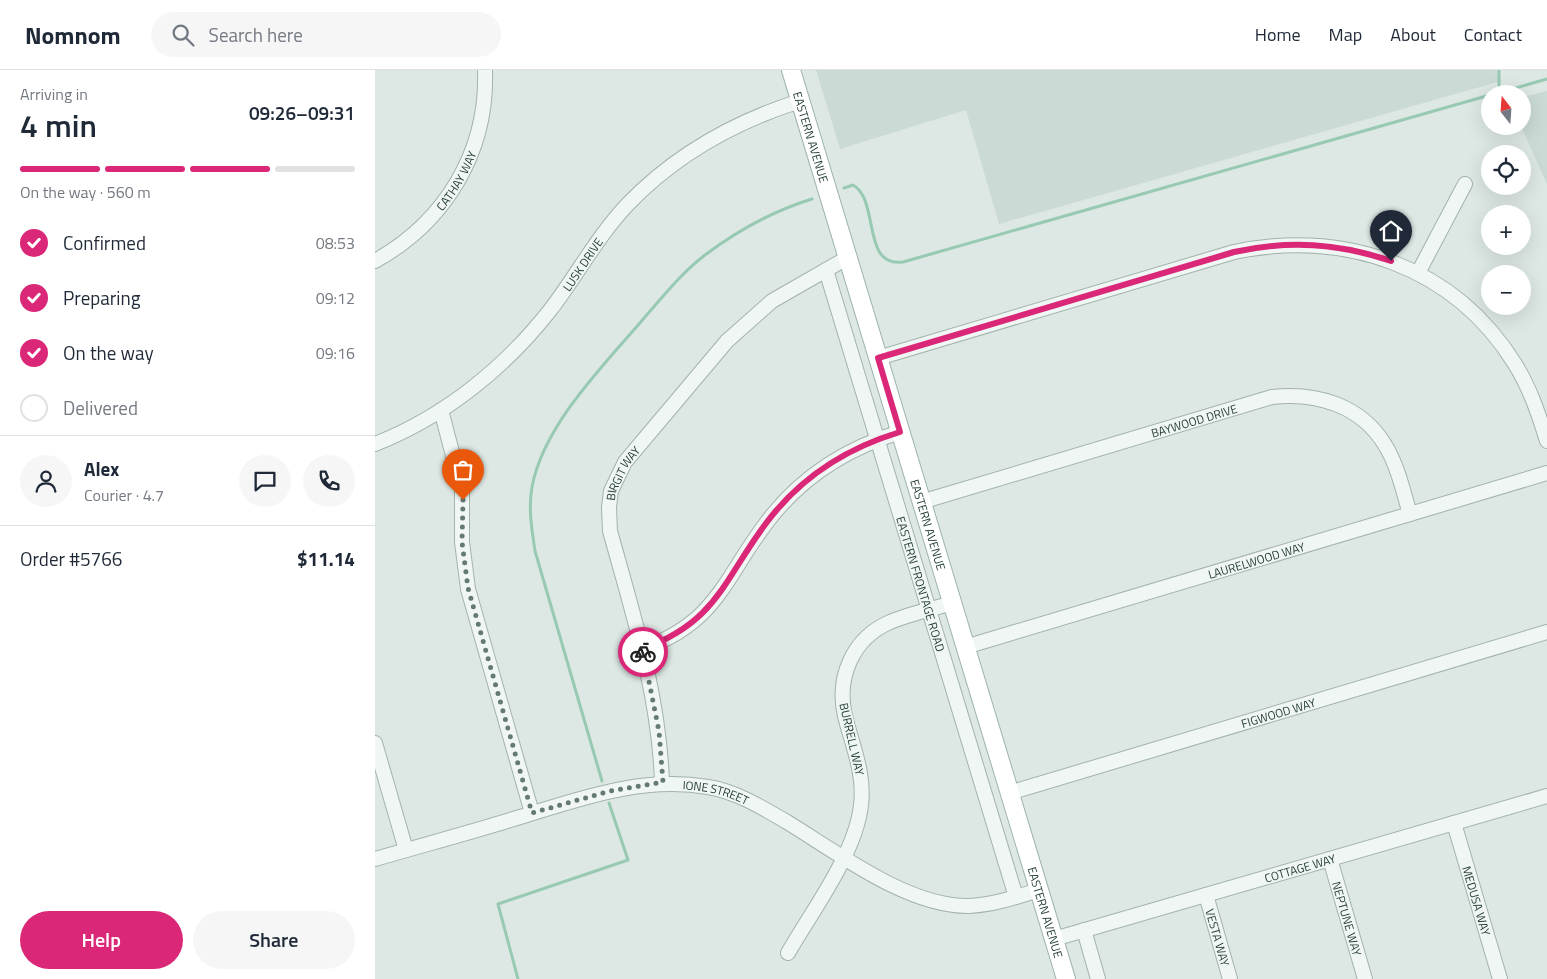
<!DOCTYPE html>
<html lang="en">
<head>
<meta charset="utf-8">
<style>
	:root { --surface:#fff; --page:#f6f6f7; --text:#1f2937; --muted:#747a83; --line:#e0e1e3; --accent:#db2777 }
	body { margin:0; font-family:"Titillium Web",sans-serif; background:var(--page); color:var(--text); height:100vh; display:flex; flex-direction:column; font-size:19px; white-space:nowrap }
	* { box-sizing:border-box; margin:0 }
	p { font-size:16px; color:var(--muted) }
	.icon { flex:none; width:28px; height:28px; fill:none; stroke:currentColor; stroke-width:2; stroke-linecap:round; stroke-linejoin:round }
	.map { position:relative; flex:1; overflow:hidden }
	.side { display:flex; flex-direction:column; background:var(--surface); width:375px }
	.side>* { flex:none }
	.needle { width:32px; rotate:343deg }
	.controls { position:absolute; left:1106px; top:15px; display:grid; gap:10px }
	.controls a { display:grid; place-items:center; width:50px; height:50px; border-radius:50%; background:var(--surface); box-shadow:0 5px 20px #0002; font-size:25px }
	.pin { position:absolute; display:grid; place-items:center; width:42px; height:42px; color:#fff; margin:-51px -21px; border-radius:50% 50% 50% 0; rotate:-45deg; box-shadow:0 0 5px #0007 }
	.pin .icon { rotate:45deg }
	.courier { position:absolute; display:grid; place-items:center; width:50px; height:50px; margin:-25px; border:4px solid #db2777; border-radius:50%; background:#fff; color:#222; box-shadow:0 1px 6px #0007 }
	.headline em { font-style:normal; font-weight:600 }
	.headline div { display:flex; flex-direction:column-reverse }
	.headline { display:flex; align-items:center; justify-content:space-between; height:85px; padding:0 20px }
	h1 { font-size:32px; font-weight:600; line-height:38px }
	.bar { display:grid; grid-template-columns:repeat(4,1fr); gap:8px 5px; align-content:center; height:60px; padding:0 20px }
	.bar i { height:6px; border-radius:4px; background:var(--line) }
	.bar .on { background:var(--accent) }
	.bar p { grid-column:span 4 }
	.line { display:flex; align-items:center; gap:12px; padding:0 20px; border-top:1px solid var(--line) }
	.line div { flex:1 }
	.round { display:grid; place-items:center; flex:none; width:52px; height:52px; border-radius:26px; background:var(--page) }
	ol { padding:0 20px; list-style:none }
	li { display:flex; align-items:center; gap:15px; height:55px }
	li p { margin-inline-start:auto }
	li .icon { padding:5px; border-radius:50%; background:var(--accent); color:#fff; stroke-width:4 }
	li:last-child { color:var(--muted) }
	li i { width:28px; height:28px; border:2px solid var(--line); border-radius:50% }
	.button { display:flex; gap:10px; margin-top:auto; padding:10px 20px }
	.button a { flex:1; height:58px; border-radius:30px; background:var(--accent); color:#fff; font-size:20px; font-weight:600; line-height:58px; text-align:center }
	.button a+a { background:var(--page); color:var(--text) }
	header { display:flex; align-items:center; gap:30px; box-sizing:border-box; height:70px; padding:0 25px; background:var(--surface); border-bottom:1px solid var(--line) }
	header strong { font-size:24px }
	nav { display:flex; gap:28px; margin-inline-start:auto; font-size:18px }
	.search { width:350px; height:45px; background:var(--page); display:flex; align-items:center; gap:12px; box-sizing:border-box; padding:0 18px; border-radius:28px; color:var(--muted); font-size:19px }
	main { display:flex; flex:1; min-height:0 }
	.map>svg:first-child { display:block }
	.built { fill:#cbdad4 }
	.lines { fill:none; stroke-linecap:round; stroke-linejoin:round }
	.stream { stroke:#97c9b3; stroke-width:3 }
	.minor-casing { stroke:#a2b2ad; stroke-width:16 }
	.major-casing { stroke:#9cb4ab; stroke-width:20 }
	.minor { stroke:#f0f6f4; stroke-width:14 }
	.major { stroke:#fff; stroke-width:18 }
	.done { stroke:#667a74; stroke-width:5; stroke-dasharray:0 9 }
	.route { stroke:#db2777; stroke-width:6 }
	.labels { text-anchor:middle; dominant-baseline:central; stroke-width:4; stroke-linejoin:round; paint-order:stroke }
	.street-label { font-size:12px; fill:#263f37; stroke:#edf5f2 }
</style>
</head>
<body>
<header>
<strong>Nomnom</strong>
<div class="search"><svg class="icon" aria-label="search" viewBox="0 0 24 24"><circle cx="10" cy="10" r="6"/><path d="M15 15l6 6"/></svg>Search here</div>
<nav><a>Home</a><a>Map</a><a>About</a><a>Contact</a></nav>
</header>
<main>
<section class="side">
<div class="headline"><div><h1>4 min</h1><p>Arriving in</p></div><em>09:26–09:31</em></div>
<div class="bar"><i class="on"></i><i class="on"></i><i class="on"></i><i></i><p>On the way · 560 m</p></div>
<ol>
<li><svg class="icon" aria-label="check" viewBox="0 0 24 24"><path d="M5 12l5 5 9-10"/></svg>Confirmed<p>08:53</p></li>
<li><svg class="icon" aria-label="check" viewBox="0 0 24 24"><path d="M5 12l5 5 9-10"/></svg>Preparing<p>09:12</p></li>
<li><svg class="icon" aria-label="check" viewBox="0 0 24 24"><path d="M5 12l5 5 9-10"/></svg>On the way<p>09:16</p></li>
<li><i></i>Delivered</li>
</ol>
<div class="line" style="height:90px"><a class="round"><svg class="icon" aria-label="person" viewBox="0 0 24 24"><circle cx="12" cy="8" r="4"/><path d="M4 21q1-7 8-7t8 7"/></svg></a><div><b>Alex</b><p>Courier · 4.7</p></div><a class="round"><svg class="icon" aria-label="chat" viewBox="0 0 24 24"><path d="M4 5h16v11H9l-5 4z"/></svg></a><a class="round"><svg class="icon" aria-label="phone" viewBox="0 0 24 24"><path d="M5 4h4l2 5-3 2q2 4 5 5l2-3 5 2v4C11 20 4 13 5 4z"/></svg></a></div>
<div class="line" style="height:65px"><div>Order #5766</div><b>$11.14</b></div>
<div class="button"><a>Help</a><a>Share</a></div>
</section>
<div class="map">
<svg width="1172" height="909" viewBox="0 0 1172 909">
	<rect width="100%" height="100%" fill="#dde8e4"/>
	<g class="built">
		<path d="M441,0h681l4,11 -502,143 -33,-114 -126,39z"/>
		<path d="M1172,21v93l-26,-58 2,-29z"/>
	</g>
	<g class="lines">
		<g class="stream">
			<path d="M1124,0v23"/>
			<path d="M1120,24l52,-15"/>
			<path d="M469,118l9,-3c27,15 8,83 50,77l587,-167"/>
			<path d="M227,711l-67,-230c-3,-21 -7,-42 -3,-64 11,-60 68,-118 107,-163 21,-24 41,-50 66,-69 32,-24 68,-44 107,-56"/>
			<path d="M143,909l-20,-75 130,-44 -19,-57"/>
		</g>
		<defs>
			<g id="minor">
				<path id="s1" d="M0,191c70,-39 113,-109 110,-191"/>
				<path id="s2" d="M451,200l190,627"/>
				<path d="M1043,203l47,-89"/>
				<path d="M503,288l356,-106c111,-23 220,14 281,112 15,24 24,51 32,77"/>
				<path d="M66,340l21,80v52l6,47 64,224"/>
				<path id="s3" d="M0,374c69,-27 130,-76 176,-135 26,-34 46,-72 76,-104 48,-50 107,-83 173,-104"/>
				<path id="s4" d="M546,432l351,-105c44,-5 89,8 113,48 13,21 18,46 25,69"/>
				<path id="s5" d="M590,577l582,-174"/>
				<path d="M268,579c75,-28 80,-69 124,-127 34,-45 80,-74 133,-90"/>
				<path d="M0,673l31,107"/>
				<path id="s6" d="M287,712c-3,-87 -29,-168 -52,-251l-1,-24 2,-16 14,-29 102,-121 45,-40 75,-43"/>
				<path id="s7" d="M634,723l538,-161"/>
				<path id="s8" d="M1079,753l46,156"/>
				<path id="s9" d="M0,789c48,-14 97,-27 145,-42 62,-19 122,-41 188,-30 27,4 55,21 79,35 51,31 121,85 182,84 24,-1 47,-9 70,-16"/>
				<path id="s10" d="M955,789l35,120"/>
				<path id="s11" d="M831,825l24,84"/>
				<path d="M709,860l14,49"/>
				<path id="s12" d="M679,869l493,-143"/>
				<path d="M413,883c24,-42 68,-100 73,-148 4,-32 -9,-60 -16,-89 -9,-39 8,-78 45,-94 20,-8 42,-13 62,-19"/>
			</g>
			<g id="major">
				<path id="s13" d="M416,0l275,909"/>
			</g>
		</defs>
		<use href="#minor" class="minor-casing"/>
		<use href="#major" class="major-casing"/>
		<use href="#minor" class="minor"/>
		<use href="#major" class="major"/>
	</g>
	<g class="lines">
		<path class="done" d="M88,430l-1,42 6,46 64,225 78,-22 53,-9 -4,-51 -16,-79"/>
		<path class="route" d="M268,582v-3c75,-28 80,-69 124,-127 34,-45 80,-74 133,-90l-22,-74 356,-106c55,-12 104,-9 157,9"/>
	</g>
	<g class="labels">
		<g class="street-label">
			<text stroke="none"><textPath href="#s13" startOffset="70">EASTERN AVENUE</textPath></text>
			<text stroke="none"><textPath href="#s1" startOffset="116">CATHAY WAY</textPath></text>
			<text stroke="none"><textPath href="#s3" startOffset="279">LUSK DRIVE</textPath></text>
			<text stroke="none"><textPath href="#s4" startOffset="285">BAYWOOD DRIVE</textPath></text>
			<text stroke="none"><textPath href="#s6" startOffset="318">BIRGIT WAY</textPath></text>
			<text stroke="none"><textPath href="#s13" startOffset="475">EASTERN AVENUE</textPath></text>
			<text stroke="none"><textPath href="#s5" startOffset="304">LAURELWOOD WAY</textPath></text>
			<text stroke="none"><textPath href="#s2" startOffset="328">EASTERN FRONTAGE ROAD</textPath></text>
			<text stroke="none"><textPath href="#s7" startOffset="281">FIGWOOD WAY</textPath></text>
			<text transform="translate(477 669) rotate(77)">BURRELL WAY</text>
			<text stroke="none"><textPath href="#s9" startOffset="352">IONE STREET</textPath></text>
			<text stroke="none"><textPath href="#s12" startOffset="256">COTTAGE WAY</textPath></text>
			<text stroke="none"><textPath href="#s8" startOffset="81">MEDUSA WAY</textPath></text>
			<text stroke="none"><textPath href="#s13" startOffset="880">EASTERN AVENUE</textPath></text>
			<text stroke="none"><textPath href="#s10" startOffset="62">NEPTUNE WAY</textPath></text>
			<text stroke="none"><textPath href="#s11" startOffset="44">VESTA WAY</textPath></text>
		</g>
	</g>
</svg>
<div class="controls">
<a><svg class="needle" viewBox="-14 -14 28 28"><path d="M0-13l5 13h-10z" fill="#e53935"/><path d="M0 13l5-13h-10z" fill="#747a83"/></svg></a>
<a><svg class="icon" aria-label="locate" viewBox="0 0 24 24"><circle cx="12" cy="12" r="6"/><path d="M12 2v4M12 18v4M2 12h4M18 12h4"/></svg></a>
<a>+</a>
<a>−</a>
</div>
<div class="pin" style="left:88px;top:430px;background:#ea580c"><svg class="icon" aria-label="bag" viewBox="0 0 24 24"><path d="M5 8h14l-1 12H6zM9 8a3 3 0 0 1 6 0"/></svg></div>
<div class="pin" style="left:1016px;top:191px;background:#1f2937"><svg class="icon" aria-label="home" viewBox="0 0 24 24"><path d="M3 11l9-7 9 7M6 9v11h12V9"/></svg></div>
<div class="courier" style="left:268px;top:582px"><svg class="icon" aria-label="bike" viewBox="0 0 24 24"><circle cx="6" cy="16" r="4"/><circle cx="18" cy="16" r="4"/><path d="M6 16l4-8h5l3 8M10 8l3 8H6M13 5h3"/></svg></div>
</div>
</main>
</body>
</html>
